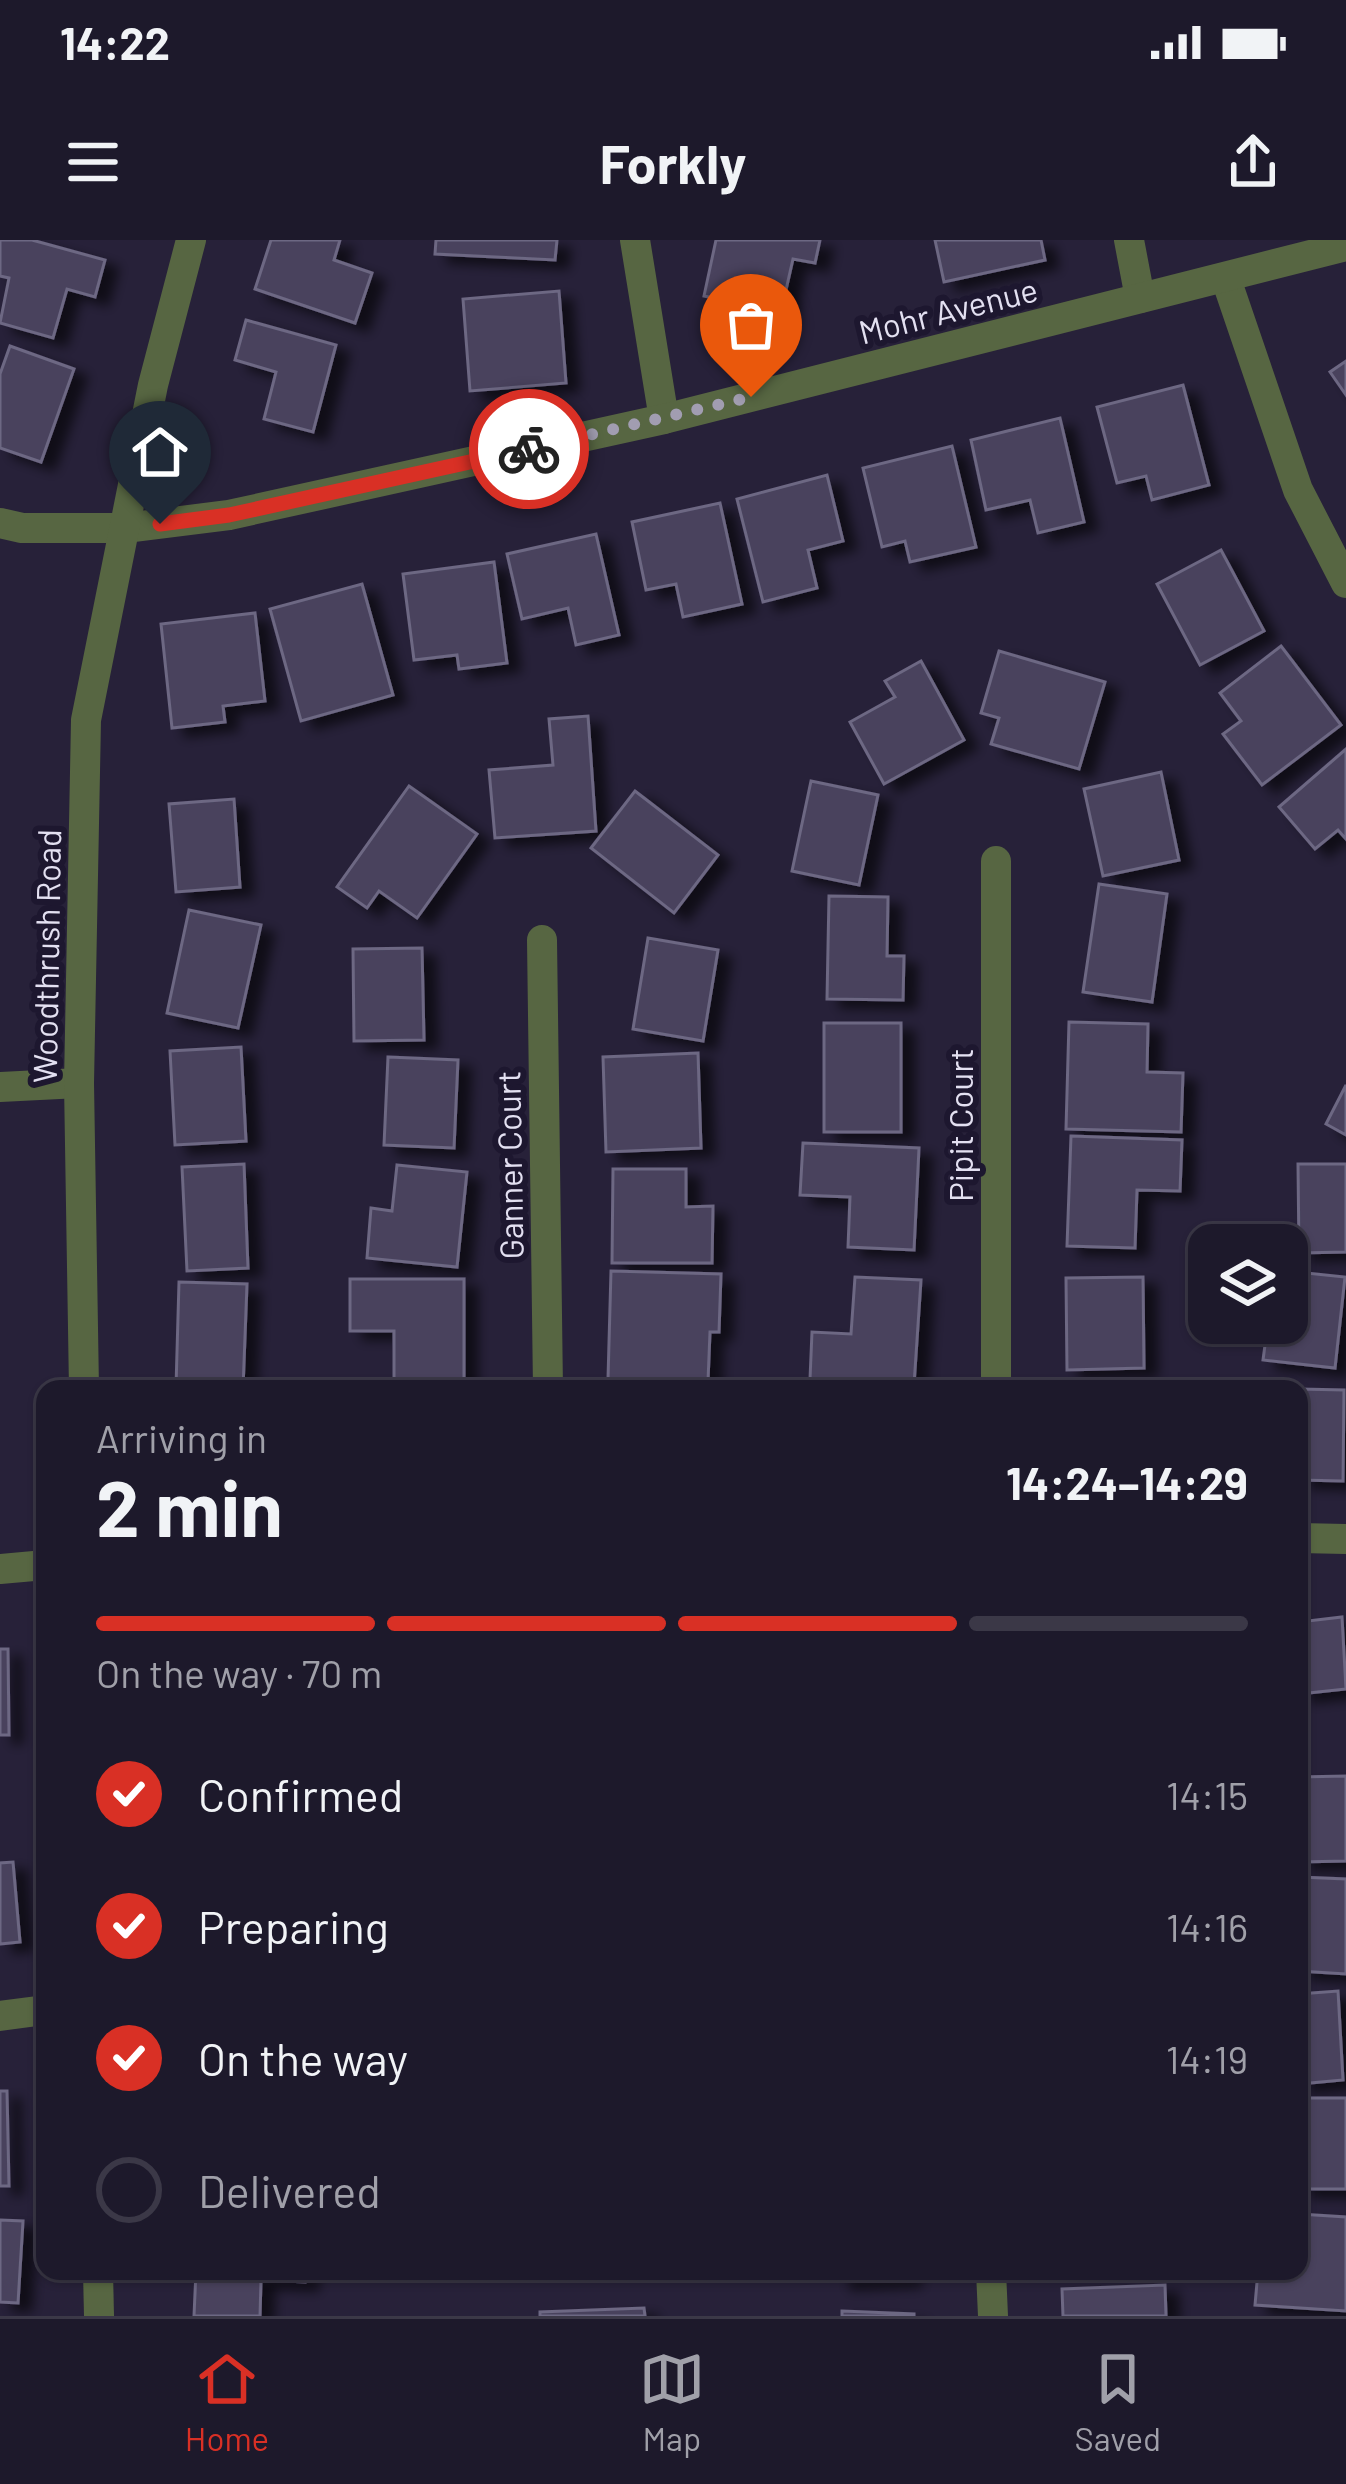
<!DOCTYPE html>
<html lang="en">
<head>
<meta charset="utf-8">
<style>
	:root { --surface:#1d192b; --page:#252233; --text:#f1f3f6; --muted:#a0a0a9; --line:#3b3847; --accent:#d93025 }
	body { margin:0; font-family:Barlow,sans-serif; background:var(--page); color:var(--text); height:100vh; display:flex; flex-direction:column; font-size:45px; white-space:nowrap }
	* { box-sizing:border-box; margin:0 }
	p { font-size:39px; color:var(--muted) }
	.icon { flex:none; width:66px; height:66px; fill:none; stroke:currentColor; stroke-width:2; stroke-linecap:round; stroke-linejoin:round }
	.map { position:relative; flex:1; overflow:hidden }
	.drawer { position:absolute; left:36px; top:1140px; width:1272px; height:900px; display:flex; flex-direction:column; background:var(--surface); border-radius:24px; box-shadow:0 3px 9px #0004,0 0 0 3px var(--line) }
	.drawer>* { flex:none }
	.fabs { position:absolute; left:1188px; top:984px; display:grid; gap:24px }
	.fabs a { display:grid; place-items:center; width:120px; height:120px; border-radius:24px; background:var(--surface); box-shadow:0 3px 9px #0004,0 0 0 3px var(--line); font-size:60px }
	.pin { position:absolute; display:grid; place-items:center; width:102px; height:102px; color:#fff; margin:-123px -51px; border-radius:50% 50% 50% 0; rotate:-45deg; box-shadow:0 0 12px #0007 }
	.pin .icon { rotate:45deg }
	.courier { position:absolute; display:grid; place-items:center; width:120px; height:120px; margin:-60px; border:9px solid #d93025; border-radius:50%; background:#fff; color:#222; box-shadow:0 3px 15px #0007 }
	.headline em { font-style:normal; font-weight:700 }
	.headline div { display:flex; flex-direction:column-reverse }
	.headline { display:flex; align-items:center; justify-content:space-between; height:204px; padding:0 60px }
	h1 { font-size:78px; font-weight:700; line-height:90px }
	.bar { display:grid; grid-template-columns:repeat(4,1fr); gap:18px 12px; align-content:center; height:144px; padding:0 60px }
	.bar i { height:15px; border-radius:9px; background:var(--line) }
	.bar .current { background:var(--accent) }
	.bar p { grid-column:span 4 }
	ol { padding:0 60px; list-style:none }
	li { display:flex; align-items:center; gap:36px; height:132px }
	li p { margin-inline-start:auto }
	li .icon { padding:12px; border-radius:50%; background:var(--accent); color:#fff; stroke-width:4 }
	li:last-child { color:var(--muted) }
	li i { width:66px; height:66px; border:6px solid var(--line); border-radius:50% }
	.status { display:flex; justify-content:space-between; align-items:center; height:84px; padding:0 60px; background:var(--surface); direction:ltr }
	.status svg { height:33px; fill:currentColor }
	header { display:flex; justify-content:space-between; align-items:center; height:156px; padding:0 60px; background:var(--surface); font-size:54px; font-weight:700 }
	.tab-bar { display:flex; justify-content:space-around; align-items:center; height:168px; border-top:3px solid var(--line); background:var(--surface); font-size:33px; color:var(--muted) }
	.tab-bar a { display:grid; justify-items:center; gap:6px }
	.tab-bar .current { color:var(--accent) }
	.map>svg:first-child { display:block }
	.building { fill:#48435d; stroke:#6d6783; stroke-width:3; filter:url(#shadow) }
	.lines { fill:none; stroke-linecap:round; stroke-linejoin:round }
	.minor { stroke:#576642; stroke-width:30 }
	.done { stroke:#a19db1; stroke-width:12; stroke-dasharray:0 21.6 }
	.route { stroke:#d93025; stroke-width:15 }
	.labels { text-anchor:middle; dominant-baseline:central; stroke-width:12; stroke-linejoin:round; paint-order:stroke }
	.street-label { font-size:33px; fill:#e3e0f1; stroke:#1d172f }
</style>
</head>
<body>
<div class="status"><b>14:22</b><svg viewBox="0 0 49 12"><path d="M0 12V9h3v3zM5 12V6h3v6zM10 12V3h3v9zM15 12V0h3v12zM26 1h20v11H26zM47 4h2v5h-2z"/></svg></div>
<header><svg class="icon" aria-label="menu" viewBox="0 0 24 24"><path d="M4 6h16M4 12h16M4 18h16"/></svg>Forkly<svg class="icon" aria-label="share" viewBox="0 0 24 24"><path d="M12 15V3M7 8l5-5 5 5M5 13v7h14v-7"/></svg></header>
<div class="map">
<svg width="1346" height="2076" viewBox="0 0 1346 2076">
	<defs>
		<filter id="shadow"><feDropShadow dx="13" dy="8" stdDeviation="6" flood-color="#0009"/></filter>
	</defs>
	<rect width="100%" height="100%" fill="#272139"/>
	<g class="building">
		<path d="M0,0h32l73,20 -10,37 -28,-8 -14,49 -53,-15 9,-45 -9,-2z"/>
		<path d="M271,0h69l-6,20 38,13 -17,50 -100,-34z"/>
		<path d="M436,0h121l-2,20 -120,-6z"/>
		<path d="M716,0h104l-5,23 -22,-4 -12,53 -77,-16z"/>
		<path d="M935,0h106l4,20 -101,22z"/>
		<path d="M559,51l7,92 -96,8 -7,-92z"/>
		<path d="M246,80l90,25 -23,87 -49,-13 12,-47 -41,-12z"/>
		<path d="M10,106l64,23 -33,93 -41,-14v-74z"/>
		<path d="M1346,121v34l-16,-23z"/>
		<path d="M1183,145l26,100 -57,15 -6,-24 -29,7 -20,-76z"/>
		<path d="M1060,178l24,104 -46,11 -8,-33 -44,10 -15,-70z"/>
		<path d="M952,206l24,101 -66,15 -5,-21 -23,6 -19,-79z"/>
		<path d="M827,235l16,66 -35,9 9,38 -54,14 -26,-103z"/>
		<path d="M720,263l22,101 -59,13 -7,-33 -30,6 -14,-68z"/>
		<path d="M596,294l23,101 -43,10 -8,-37 -46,11 -15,-65z"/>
		<path d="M1221,310l43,81 -64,34 -43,-81z"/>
		<path d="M494,322l13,101 -48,6 -2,-14 -43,5 -11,-86z"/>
		<path d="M362,344l31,111 -92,26 -31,-112z"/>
		<path d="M255,373l10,88 -42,5 2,16 -53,6 -11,-104z"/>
		<path d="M1281,406l60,79 -79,60 -39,-51 18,-13 -21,-28z"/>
		<path d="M999,411l106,31 -26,87 -88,-25 8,-26 -18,-5z"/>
		<path d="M921,421l43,79 -80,44 -34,-62 45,-25 -10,-16z"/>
		<path d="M588,476l8,115 -101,7 -6,-68 64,-5 -4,-46z"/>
		<path d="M1346,509v90l-8,-9 -23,19 -36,-42z"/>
		<path d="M1161,532l18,88 -76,16 -19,-87z"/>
		<path d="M811,541l67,14 -19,90 -67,-14z"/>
		<path d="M409,546l68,48 -60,84 -38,-27 -12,17 -30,-21z"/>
		<path d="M635,551l83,64 -44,58 -83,-65z"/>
		<path d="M234,559l6,88 -64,5 -7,-88z"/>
		<path d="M1099,644l68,10 -15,108 -69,-10z"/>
		<path d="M829,656l59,1 -1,59h17l-1,44 -76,-1z"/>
		<path d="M189,670l72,15 -23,103 -71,-15z"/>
		<path d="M648,698l70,12 -15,91 -70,-12z"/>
		<path d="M422,708l2,92 -70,1 -1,-92z"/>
		<path d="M1069,782l79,2 -1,48 36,1 -2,59 -115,-3z"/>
		<rect x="824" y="783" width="77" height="109"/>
		<path d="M241,807l5,94 -71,4 -5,-94z"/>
		<path d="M698,813l3,95 -95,4 -3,-95z"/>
		<path d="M388,817l70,3 -4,88 -70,-3z"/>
		<path d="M1346,845v50l-20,-11z"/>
		<path d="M1071,896l111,4 -2,51 -43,-1 -2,58 -68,-2z"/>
		<path d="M803,903l116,5 -5,102 -66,-3 2,-50 -50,-2z"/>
		<path d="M244,924l4,104 -61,3 -5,-104z"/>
		<path d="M1298,924h48v88l-47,1z"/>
		<path d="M397,925l70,7 -10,95 -90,-9 4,-50 21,3z"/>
		<path d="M613,929h73v38l27,-1 -1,57h-100z"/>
		<path d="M611,1031l110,3 -2,58h-9l-2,49 -100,-2z"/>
		<path d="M1287,1031l58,6 -10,91 -72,-8 5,-37h19z"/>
		<path d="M855,1037l66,3 -7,105 -104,-6 2,-47 39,2z"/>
		<path d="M1143,1037l1,91 -77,2 -1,-92z"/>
		<path d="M350,1039h114v102h-70v-50h-44z"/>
		<path d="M179,1042l68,2 -4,105 -67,-2z"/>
		<path d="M1299,1149l45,1 -1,91 -44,-1z"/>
		<path d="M1342,1377l4,72 -47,5v-72z"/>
		<path d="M0,1409h8l1,86h-9z"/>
		<path d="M1346,1536v85l-47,1v-85z"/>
		<path d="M13,1622l7,80 -20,2v-81z"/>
		<path d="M1299,1637l47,2v95l-47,-3z"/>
		<path d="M1338,1751l5,89 -44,4v-90z"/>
		<path d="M0,1851h7l2,95h-9z"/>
		<rect x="1299" y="1858" width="47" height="91"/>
		<path d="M1299,1974l47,3v94l-91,-6 3,-34h41z"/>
		<path d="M0,1980l23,1 -5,82 -18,-1z"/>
		<path d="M196,2031h110l-1,11 -44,-2 -1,36h-66z"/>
		<path d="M837,2031h71v7l-70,3z"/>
		<path d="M1165,2045l1,31h-103l-1,-27z"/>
		<path d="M644,2068l1,8h-105v-4z"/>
		<path d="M842,2071l72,3v2h-72z"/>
	</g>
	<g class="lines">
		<g class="minor">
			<path d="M635,0l29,179"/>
			<path d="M1129,0l11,58"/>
			<path d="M1226,39l72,211 48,93"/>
			<path d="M0,283l22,5h103l104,-13 435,-96 682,-173"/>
			<path d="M996,621v528"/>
			<path d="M542,700l6,449"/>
			<path d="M0,847l79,-4"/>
			<path d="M84,1149l-5,-306 7,-363 67,-335 38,-145"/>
			<path d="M1299,1298l47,1"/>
			<path d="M0,1329l45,-4"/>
			<path d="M0,1776l45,-6"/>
			<path d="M98,2031l1,45"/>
			<path d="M991,2031l2,45"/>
		</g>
	</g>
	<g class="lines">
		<path class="done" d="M529,209l222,-52"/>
		<path class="route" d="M160,284l69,-9 300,-66"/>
	</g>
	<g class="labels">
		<g class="street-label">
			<text transform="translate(948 70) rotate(-14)">Mohr Avenue</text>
			<text transform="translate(46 716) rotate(-89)">Woodthrush Road</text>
			<text transform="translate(960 885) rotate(-90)">Pipit Court</text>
			<text transform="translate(509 925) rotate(-91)">Ganner Court</text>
		</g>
	</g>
</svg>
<div class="fabs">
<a><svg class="icon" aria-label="layers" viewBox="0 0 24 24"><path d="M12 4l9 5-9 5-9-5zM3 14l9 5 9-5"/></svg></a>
</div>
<div class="pin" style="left:751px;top:157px;background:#ea580c"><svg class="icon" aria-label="bag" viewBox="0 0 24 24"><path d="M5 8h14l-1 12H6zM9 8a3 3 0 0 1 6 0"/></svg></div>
<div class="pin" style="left:160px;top:284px;background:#1f2937"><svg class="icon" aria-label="home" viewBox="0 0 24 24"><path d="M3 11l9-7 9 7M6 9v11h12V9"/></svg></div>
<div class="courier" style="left:529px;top:209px"><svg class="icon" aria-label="bike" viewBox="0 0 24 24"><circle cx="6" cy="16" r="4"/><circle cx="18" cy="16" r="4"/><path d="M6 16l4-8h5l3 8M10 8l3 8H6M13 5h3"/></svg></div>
<section class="drawer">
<div class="headline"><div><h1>2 min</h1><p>Arriving in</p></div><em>14:24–14:29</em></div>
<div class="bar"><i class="current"></i><i class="current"></i><i class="current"></i><i></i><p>On the way · 70 m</p></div>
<ol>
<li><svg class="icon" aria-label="check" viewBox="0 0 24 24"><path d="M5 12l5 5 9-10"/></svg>Confirmed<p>14:15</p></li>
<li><svg class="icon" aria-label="check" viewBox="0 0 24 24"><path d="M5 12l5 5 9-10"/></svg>Preparing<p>14:16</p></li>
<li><svg class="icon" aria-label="check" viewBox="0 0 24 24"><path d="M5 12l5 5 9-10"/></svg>On the way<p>14:19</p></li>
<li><i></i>Delivered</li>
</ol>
</section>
</div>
<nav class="tab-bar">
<a class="current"><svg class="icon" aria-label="home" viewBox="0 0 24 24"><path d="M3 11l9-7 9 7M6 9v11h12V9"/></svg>Home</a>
<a><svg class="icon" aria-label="map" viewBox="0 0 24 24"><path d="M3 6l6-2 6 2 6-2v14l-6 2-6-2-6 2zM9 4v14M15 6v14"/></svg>Map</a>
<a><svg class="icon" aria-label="saved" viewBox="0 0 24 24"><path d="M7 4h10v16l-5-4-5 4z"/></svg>Saved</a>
</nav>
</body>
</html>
